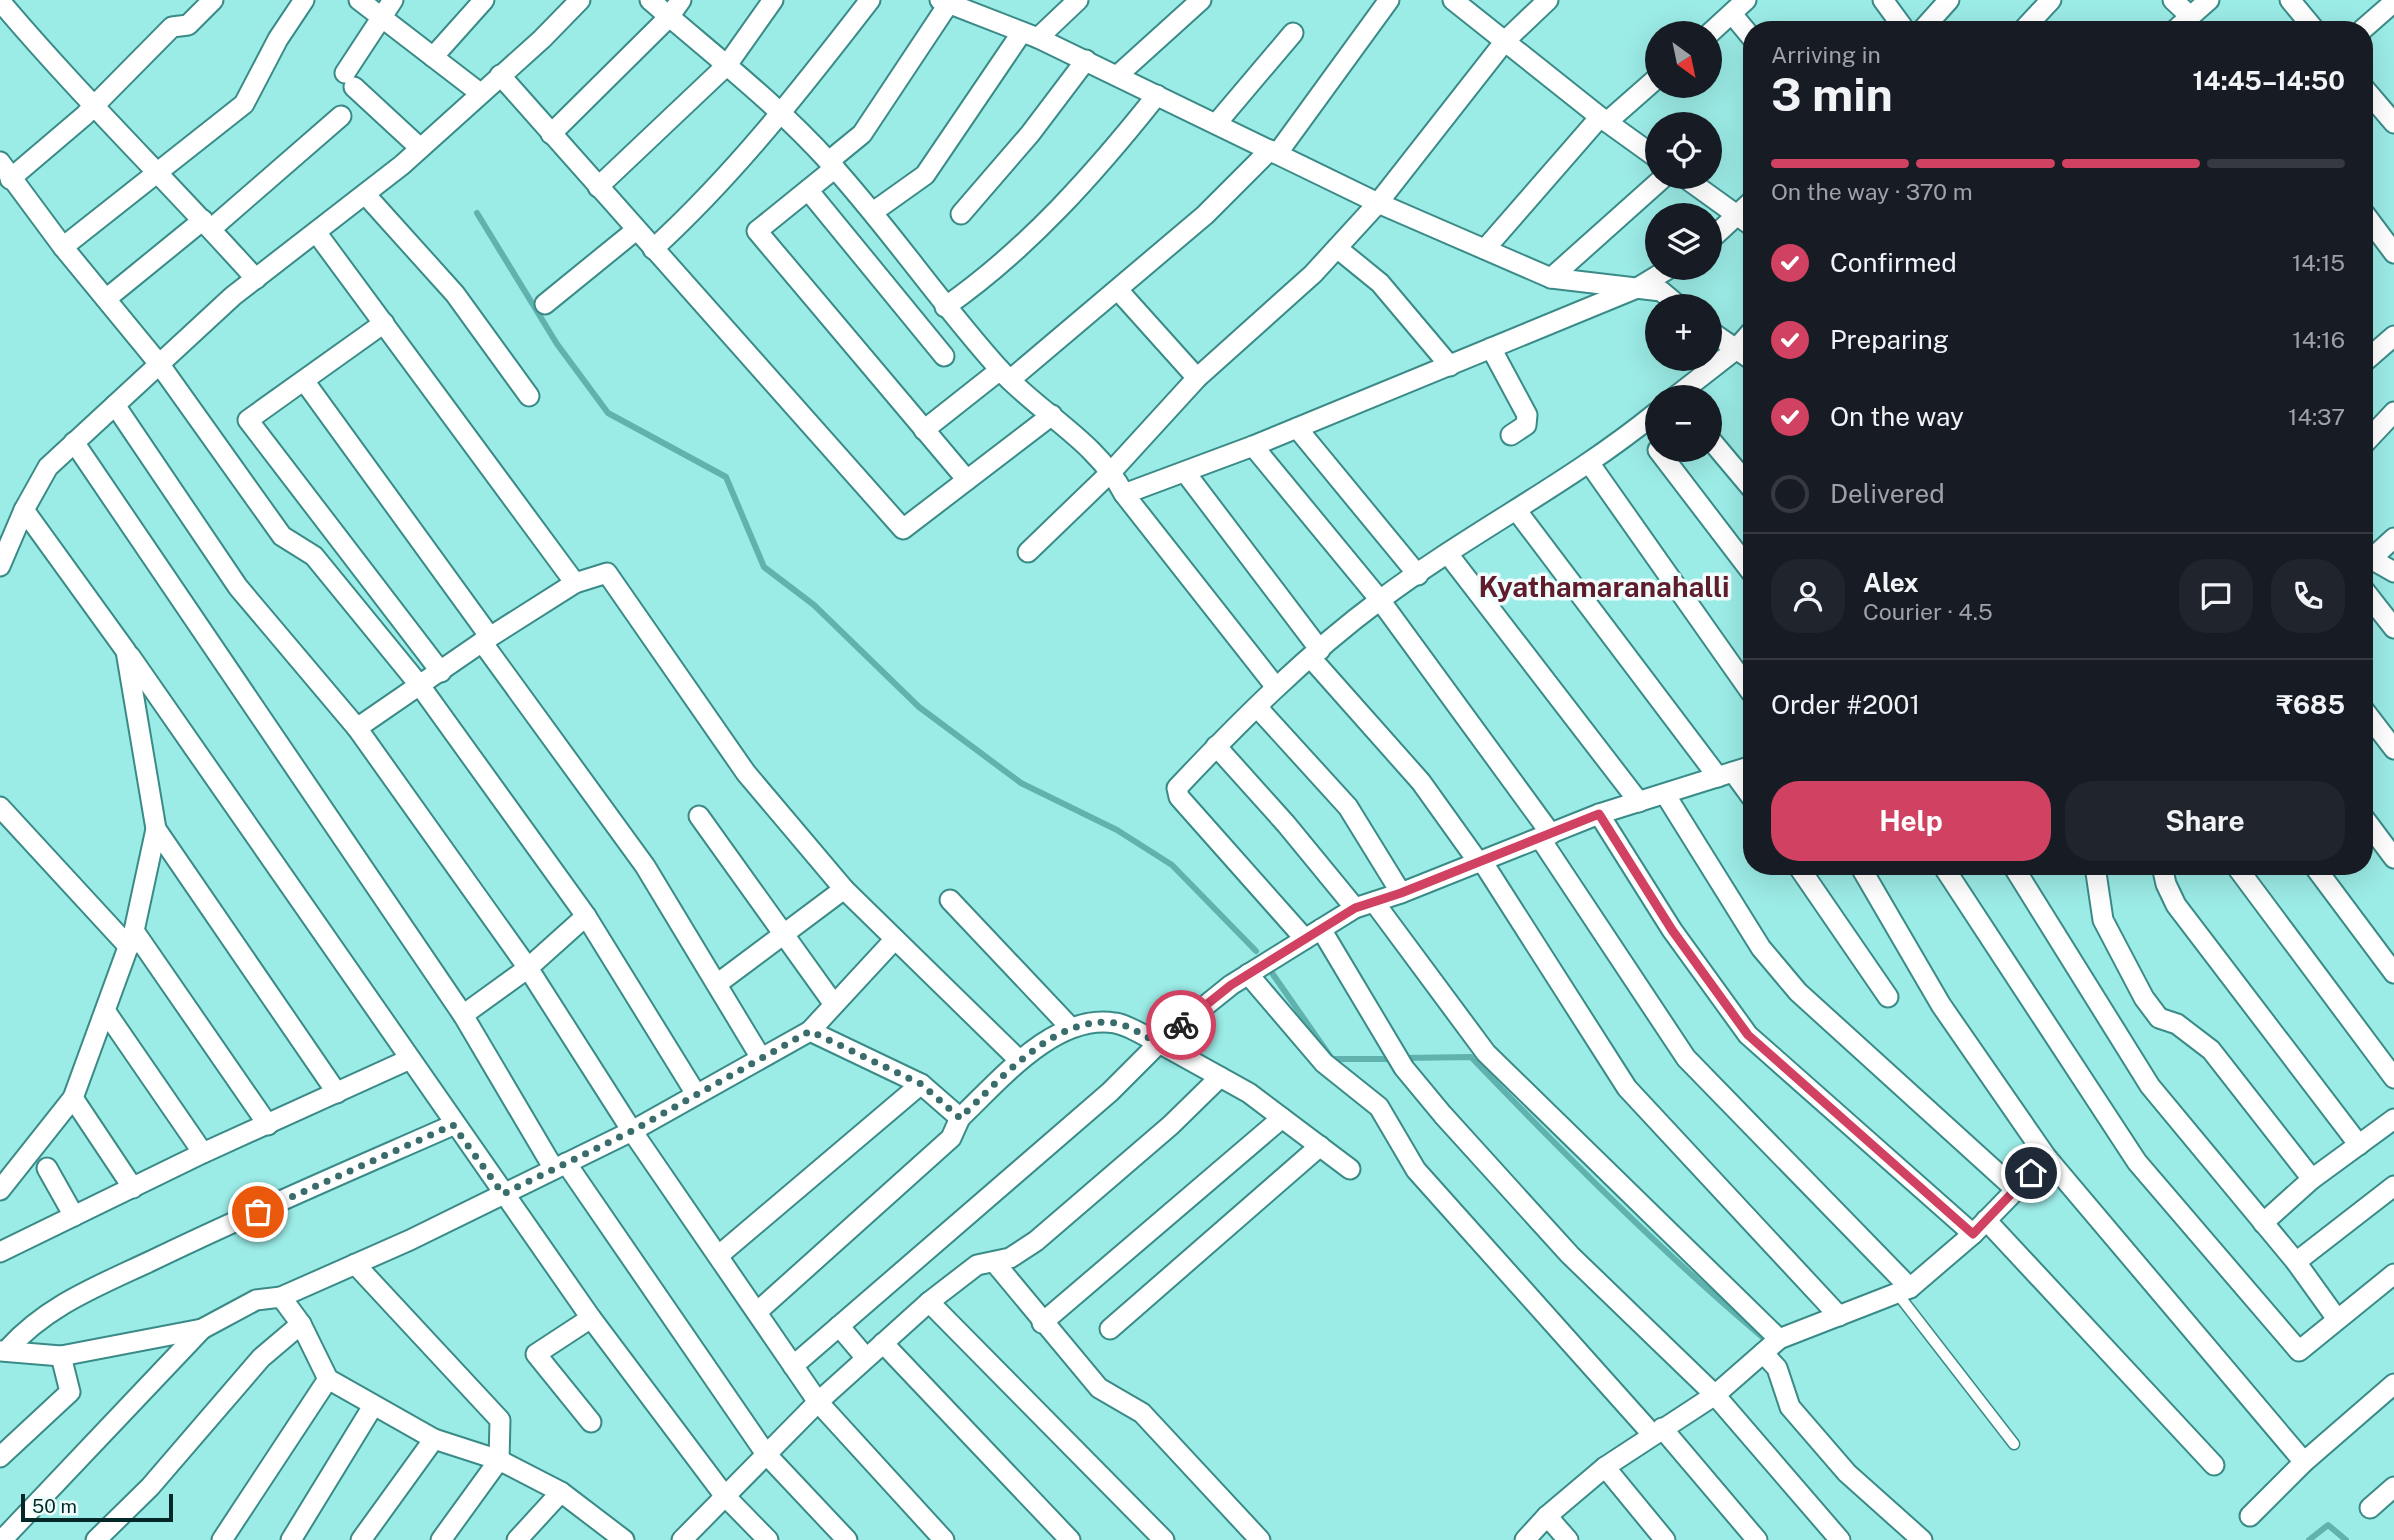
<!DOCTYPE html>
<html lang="en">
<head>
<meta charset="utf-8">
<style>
	:root { --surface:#171b24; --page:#20242c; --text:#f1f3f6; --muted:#9ea1a6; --line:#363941; --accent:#d14161 }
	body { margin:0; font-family:"Public Sans",sans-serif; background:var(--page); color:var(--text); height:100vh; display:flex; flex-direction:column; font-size:26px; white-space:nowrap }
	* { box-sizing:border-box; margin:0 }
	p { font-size:23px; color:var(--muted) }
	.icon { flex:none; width:38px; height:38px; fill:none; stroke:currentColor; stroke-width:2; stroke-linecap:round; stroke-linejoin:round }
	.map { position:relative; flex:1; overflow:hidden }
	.drawer { position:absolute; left:1743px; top:21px; width:630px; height:854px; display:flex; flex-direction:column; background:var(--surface); border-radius:28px; box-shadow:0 7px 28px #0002 }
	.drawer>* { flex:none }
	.needle { width:46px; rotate:147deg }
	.buttons { position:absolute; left:1645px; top:21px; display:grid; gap:14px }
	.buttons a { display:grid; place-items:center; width:77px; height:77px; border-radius:50%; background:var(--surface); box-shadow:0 7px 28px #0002; font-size:35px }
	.scale { position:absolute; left:21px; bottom:18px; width:152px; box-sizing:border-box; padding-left:7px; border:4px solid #042827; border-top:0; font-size:19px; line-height:24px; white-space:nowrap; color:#042827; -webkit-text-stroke:5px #effefd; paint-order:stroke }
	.pin { position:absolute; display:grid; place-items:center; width:60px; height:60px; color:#fff; margin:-30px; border:4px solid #fff; border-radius:50%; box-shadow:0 2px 7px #0007 }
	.courier { position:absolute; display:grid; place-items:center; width:70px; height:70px; margin:-35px; border:5px solid #d14161; border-radius:50%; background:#fff; color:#222; box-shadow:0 2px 9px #0007 }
	.summary em { font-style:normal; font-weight:700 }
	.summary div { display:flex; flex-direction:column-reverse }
	.summary { display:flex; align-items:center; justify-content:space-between; height:119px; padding:0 28px }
	h1 { font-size:46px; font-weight:700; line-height:52px }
	.bar { display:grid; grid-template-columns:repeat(4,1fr); gap:10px 7px; align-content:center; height:84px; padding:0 28px }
	.bar i { height:9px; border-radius:5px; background:var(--line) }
	.bar .active { background:var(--accent) }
	.bar p { grid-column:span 4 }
	.line { display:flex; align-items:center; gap:18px; padding:0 28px; border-top:2px solid var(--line) }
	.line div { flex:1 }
	.round { display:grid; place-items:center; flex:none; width:74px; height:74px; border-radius:28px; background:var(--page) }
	ol { padding:0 28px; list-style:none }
	li { display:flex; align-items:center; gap:21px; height:77px }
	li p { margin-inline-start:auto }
	li .icon { padding:7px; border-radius:50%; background:var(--accent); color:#fff; stroke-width:4 }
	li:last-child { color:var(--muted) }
	li i { width:38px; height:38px; border:4px solid var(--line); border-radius:50% }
	.primary-button { display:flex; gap:14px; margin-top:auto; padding:14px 28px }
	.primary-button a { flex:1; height:80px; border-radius:28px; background:var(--accent); color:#fff; font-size:28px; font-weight:700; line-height:80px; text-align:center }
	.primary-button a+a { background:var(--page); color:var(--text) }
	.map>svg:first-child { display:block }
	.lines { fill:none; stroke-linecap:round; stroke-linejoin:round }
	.stream { stroke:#60b2ae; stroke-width:6 }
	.service-casing { stroke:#3a8b88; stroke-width:13 }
	.minor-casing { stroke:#3a8b88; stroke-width:23 }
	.service { stroke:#fff; stroke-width:10 }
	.minor { stroke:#fff; stroke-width:19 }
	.done { stroke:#396c6a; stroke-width:7; stroke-dasharray:0 12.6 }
	.route { stroke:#d14161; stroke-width:9 }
	.labels { text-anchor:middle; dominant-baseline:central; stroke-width:7; stroke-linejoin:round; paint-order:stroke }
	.district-label { font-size:28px; font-weight:bold; fill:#611c2b; stroke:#effefd }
</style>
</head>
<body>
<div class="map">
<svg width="2394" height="1540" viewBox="0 0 2394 1540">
	<rect width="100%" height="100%" fill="#9bebe6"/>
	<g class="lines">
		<g class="stream">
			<path d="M477,213l80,131 51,69 118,64 38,90 50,38 105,102 102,76 96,47 55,35 84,86"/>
			<path d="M1272,973l60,86h61"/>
			<path d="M1404,1058l67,-1c95,99 192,196 296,284"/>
			<path d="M2309,1540l19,-15 18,15"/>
		</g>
		<defs>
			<path id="service" d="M1897,1293l117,151"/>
			<g id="minor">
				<path d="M359,0l121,93"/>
				<path d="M650,0c61,53 126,103 180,163 61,67 111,142 172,209 39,42 95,70 122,122l151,192"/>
				<path d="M940,0l98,38 340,165 173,75 110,13 18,15"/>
				<path d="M1453,0l147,117 57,41"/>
				<path d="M1883,0l22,30"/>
				<path d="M2173,0l17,16"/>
				<path d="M2290,0l25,30"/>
				<path d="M0,1c81,96 172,184 256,278"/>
				<path d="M1732,14l20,24"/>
				<path d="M1922,30l27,-30"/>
				<path d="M2023,30l28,-30"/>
				<path d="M2175,30l34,-30"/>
				<path d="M2362,30l32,-28"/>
				<path d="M1710,33l36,-33"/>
				<path d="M1038,38l40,-38"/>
				<path d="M433,57l51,-57"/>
				<path d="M345,73l48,-73"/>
				<path d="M500,75l403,454 149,-114"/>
				<path d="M1118,75l83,-75"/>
				<path d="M354,87l66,61"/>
				<path d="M2364,88l30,35"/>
				<path d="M1607,122l50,-44"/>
				<path d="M1216,124l77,-91"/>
				<path d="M551,134l118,-117 12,-17"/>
				<path d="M1277,154l112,-154"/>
				<path d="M829,161l33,-27 87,-131"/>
				<path d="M0,162l63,85 97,118 122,171 32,20 107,131 165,229 110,178"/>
				<path d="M835,168l-78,63 210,249"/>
				<path d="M1684,177l68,49"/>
				<path d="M10,179l74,-63 88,-89 16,-2 25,-25"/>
				<path d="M598,187l129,-122 46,-65"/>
				<path d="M808,190l136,166"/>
				<path d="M365,194l90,100 74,102"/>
				<path d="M873,212l52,-37 97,-143"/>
				<path d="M2364,213l30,40"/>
				<path d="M961,214l69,-80 56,-74"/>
				<path d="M211,229l130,-113"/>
				<path d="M316,232l259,351"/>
				<path d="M1710,240l42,-39"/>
				<path d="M63,247l181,-143 34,-65 26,-39"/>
				<path d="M1337,248l43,35 70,83"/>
				<path d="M653,249c82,-75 149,-161 217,-249"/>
				<path d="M1485,249l115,-132"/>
				<path d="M1551,278l113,-101"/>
				<path d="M1118,290l79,88"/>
				<path d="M106,299l97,-79"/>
				<path d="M545,304l91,-74"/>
				<path d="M945,307c83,-58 150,-134 212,-212"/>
				<path d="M384,323l-136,97 193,252"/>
				<path d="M1710,331l42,29"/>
				<path d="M1491,348l36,67 -1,10 -15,10"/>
				<path d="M2364,362l30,-26"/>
				<path d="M1010,380l195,-165 65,-65"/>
				<path d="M305,382l185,255"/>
				<path d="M1675,397l59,-46 18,-20"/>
				<path d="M115,405l123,182 119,141 171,240 104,163 186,271 126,138"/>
				<path d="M1297,428l121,147"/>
				<path d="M924,430l76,-60"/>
				<path d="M1710,439l42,50"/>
				<path d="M74,442l389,573 91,154"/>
				<path d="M2364,444l30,-32"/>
				<path d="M1253,446l127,154 171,234"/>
				<path d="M1658,450l94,123"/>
				<path d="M1590,464l162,230"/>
				<path d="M1185,472l135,178"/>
				<path d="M1124,494l129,-48 384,-158 33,-20"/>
				<path d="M1517,511l201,266"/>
				<path d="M1028,552l84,-81 85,-93 116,-104 65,-71 127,-162 43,-41"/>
				<path d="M1448,554l191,248"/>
				<path d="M2364,555l30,17"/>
				<path d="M2371,559l23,-21"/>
				<path d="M0,566l24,-56"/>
				<path d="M2364,590l30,38"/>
				<path d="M482,642l163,224 116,192"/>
				<path d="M130,656l461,662 133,177 44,45"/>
				<path d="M1311,658l110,124 58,81"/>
				<path d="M1257,707l91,100 53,86"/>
				<path d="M2364,710l30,39"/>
				<path d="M357,728l125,-86 93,-59 32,-10 139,200 98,116 175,171"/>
				<path d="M1216,746l70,78 69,84"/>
				<path d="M1733,772l19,26"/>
				<path d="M1665,794l96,154 37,44 217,197"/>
				<path d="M0,807l129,140"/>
				<path d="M1599,814l73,116 76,105 225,199"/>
				<path d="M699,816l134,187"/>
				<path d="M2364,818l30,40"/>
				<path d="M156,829l181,264"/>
				<path d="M1540,838l146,220 224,230"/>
				<path d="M1482,861l145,227 212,228"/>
				<path d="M1798,866l90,131"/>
				<path d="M1860,866l81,139 106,153 257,304"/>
				<path d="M1943,866l194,296 162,189 95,-77"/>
				<path d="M2013,866l137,220 146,176 41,57"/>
				<path d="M2095,866l8,54 41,78 15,20 18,6 34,26 101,129"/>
				<path d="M2162,866l4,18 10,21 183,240"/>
				<path d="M2236,866l158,212"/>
				<path d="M2314,866l80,107"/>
				<path d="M950,900l120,127"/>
				<path d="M1374,902l112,151 293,286"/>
				<path d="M1321,929l83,139 39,47 127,140 145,140 125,145"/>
				<path d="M134,931l134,194"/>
				<path d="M1305,939l-126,-142 -2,-9c63,-67 129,-133 203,-188 89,-67 190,-117 277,-188"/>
				<path d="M1248,974l76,89 55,44 37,63 236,264"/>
				<path d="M717,984l127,-95"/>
				<path d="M106,1012l97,141"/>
				<path d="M463,1015l65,-47 58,-52"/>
				<path d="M810,1031l85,-92"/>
				<path d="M73,1098l60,90"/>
				<path d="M566,1163l200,291 81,86"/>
				<path d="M47,1168l27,48"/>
				<path d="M0,1190l73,-92 61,-167 22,-102 -30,-178 -102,-141 24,-43 185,-171 169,-131 140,-126 38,-39"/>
				<path d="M1986,1220l228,245"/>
				<path d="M2263,1223l49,-44 82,-60"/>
				<path d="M0,1252l203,-99 207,-94"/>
				<path d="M718,1256l203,-172"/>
				<path d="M2296,1262l98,-76"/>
				<path d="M995,1263l104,125 43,25 118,127"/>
				<path d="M355,1264l145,156 -1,40 -58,80"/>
				<path d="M281,1297l20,27 27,55 106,60 65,21 62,32 63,48"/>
				<path d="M929,1302l235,238"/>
				<path d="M757,1312l194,-174 9,-20"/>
				<path d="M1042,1323l240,-205"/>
				<path d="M839,1326l27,32"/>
				<path d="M1110,1329l210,-183"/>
				<path d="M883,1343l187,197"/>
				<path d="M0,1351l61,5 141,-27 54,-29 25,-3 129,-57 222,-109 178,-100 111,53 39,34c39,-37 95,-105 155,-95 14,2 31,14 44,20l72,-58 124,-77 46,-15 198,-79 153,-48"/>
				<path d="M6,1351c41,-46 92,-65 147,-91 99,-48 200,-91 300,-135"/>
				<path d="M1763,1353l14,15 13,39 57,66 75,67"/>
				<path d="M793,1366l317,-274 49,-49 90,50 101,76"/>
				<path d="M591,1422l-55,-68 55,-36"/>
				<path d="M1662,1428l95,112"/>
				<path d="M0,1457l70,-65 -9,-36"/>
				<path d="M1605,1467l60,73"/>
				<path d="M2370,1508l24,-21"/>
				<path d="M1547,1516l21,24"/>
				<path d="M2250,1516l54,-54 90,-78"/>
				<path d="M2,1540l200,-211"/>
				<path d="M96,1540l54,-53 111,-129 40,-34"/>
				<path d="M222,1540l106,-161"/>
				<path d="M291,1540l82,-134"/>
				<path d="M361,1540l73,-101"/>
				<path d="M517,1540l44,-48"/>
				<path d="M682,1540l136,-138 111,-100 48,-37 33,-7 26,-17 135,-116 49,-48"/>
				<path d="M1525,1540l22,-24 58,-49 110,-72 64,-56 131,-51 63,-54 74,-76"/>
			</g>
		</defs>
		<use href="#service" class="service-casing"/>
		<use href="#minor" class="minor-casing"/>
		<use href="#service" class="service"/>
		<use href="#minor" class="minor"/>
	</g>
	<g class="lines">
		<path class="done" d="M258,1212l195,-87 50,69 129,-63 178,-100 111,53 39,34c39,-37 95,-104 155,-95 14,2 31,14 43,20l23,-18"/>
		<path class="route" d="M1181,1025l50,-40 124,-77 46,-15 198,-79 73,116 76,105 225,199 58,-61"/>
	</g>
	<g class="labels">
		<g class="district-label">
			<text x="1604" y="586">Kyathamaranahalli</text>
		</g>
	</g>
</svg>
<div class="buttons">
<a><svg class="needle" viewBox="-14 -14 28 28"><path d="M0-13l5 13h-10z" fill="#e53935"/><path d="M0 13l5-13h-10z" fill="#9ea1a6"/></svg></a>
<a><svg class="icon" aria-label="locate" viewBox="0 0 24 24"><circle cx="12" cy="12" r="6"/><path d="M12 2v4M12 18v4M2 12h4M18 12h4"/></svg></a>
<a><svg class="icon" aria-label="layers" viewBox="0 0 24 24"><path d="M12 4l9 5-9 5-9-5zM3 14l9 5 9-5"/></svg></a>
<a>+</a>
<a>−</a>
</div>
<div class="scale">50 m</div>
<div class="pin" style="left:258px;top:1212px;background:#ea580c"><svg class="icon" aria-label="bag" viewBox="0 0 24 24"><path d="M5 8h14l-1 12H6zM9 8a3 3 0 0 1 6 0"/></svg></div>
<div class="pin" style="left:2031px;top:1173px;background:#1f2937"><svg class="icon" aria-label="home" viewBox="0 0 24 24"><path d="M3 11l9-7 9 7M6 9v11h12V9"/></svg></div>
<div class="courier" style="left:1181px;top:1025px"><svg class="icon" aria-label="bike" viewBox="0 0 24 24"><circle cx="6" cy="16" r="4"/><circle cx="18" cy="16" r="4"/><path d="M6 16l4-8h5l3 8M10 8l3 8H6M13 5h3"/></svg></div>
<section class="drawer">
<div class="summary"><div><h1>3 min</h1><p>Arriving in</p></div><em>14:45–14:50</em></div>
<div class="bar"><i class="active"></i><i class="active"></i><i class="active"></i><i></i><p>On the way · 370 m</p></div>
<ol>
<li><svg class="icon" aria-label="check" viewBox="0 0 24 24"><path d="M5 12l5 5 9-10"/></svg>Confirmed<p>14:15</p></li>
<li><svg class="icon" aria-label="check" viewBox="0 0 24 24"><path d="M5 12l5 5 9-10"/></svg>Preparing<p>14:16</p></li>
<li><svg class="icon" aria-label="check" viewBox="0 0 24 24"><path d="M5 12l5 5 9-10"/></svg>On the way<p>14:37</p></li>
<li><i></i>Delivered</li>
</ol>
<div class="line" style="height:126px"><a class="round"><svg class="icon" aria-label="person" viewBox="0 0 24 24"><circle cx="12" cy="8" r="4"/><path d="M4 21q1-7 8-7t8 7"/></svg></a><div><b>Alex</b><p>Courier · 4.5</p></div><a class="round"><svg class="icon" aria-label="chat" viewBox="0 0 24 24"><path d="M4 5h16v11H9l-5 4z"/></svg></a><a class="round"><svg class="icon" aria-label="phone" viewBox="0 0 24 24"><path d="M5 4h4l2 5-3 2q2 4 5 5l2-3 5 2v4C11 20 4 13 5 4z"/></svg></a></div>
<div class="line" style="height:91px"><div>Order #2001</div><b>₹685</b></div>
<div class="primary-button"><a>Help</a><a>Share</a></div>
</section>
</div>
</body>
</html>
